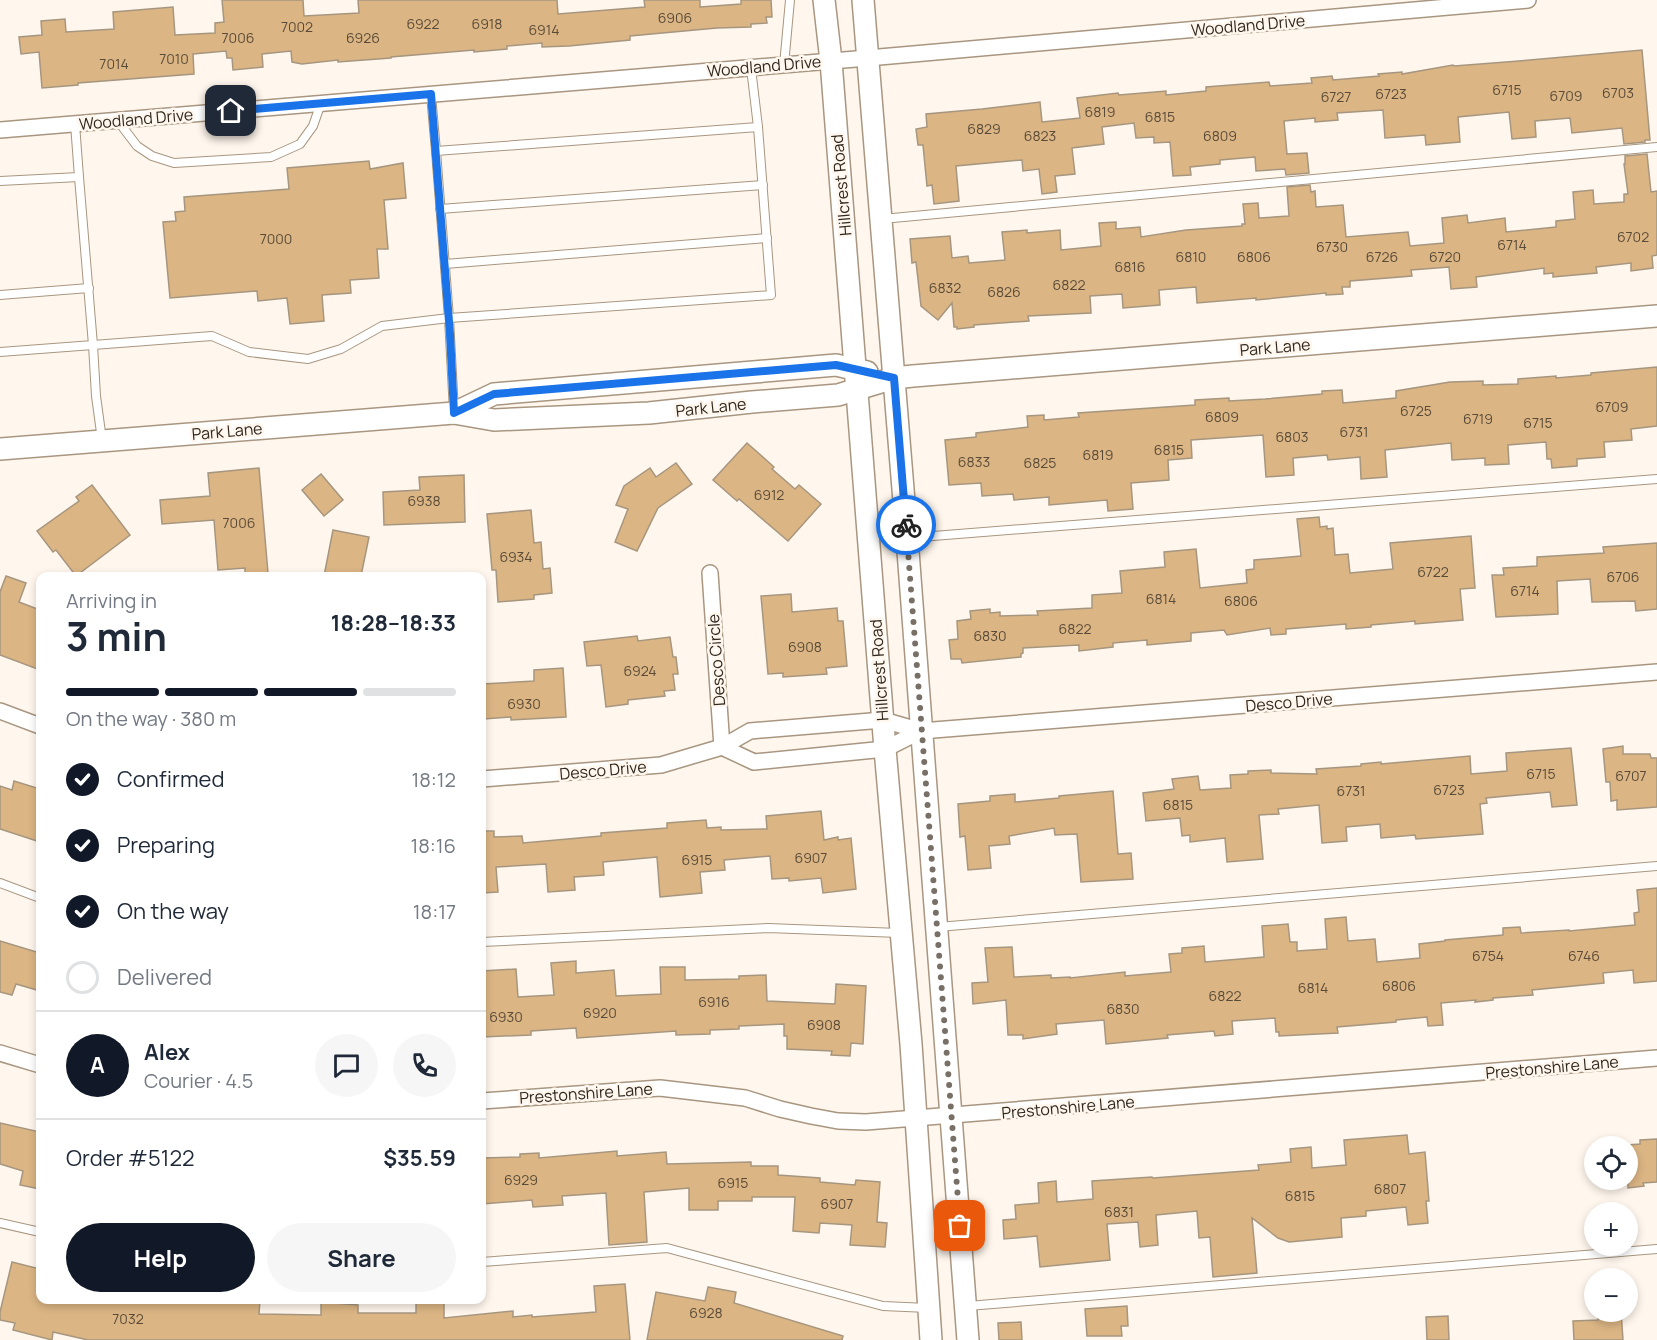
<!DOCTYPE html>
<html lang="en">
<head>
<meta charset="utf-8">
<style>
	:root { --surface:#fff; --page:#f6f6f7; --text:#1f2937; --muted:#747a83; --line:#e0e1e3; --accent:#111827 }
	body { margin:0; font-family:Manrope,sans-serif; background:var(--page); color:var(--text); height:100vh; display:flex; flex-direction:column; font-size:22px; white-space:nowrap }
	* { box-sizing:border-box; margin:0 }
	p { font-size:20px; color:var(--muted) }
	.icon { flex:none; width:33px; height:33px; fill:none; stroke:currentColor; stroke-width:2; stroke-linecap:round; stroke-linejoin:round }
	.map { position:relative; flex:1; overflow:hidden }
	.sheet { position:absolute; left:36px; top:572px; width:450px; height:732px; display:flex; flex-direction:column; background:var(--surface); border-radius:12px; box-shadow:0 3px 9px #0003 }
	.sheet>* { flex:none }
	.fabs { position:absolute; left:1584px; top:1136px; display:grid; gap:12px }
	.fabs a { display:grid; place-items:center; width:54px; height:54px; border-radius:50%; background:var(--surface); box-shadow:0 3px 9px #0003; font-size:30px }
	.pin { position:absolute; display:grid; place-items:center; width:51px; height:51px; color:#fff; margin:-26px; border-radius:12px; box-shadow:0 3px 9px #0006 }
	.courier { position:absolute; display:grid; place-items:center; width:60px; height:60px; margin:-30px; border:4px solid #1a73e8; border-radius:50%; background:#fff; color:#222; box-shadow:0 2px 8px #0007 }
	.summary em { font-style:normal; font-weight:700 }
	.summary div { display:flex; flex-direction:column-reverse }
	.summary { display:flex; align-items:center; justify-content:space-between; height:102px; padding:0 30px }
	h1 { font-size:39px; font-weight:700; line-height:45px }
	.bar { display:grid; grid-template-columns:repeat(4,1fr); gap:9px 6px; align-content:center; height:72px; padding:0 30px }
	.bar i { height:8px; border-radius:4px; background:var(--line) }
	.bar .on { background:var(--accent) }
	.bar p { grid-column:span 4 }
	.line { display:flex; align-items:center; gap:15px; padding:0 30px; border-top:2px solid var(--line) }
	.line div { flex:1 }
	.round { display:grid; place-items:center; flex:none; width:63px; height:63px; border-radius:32px; background:var(--page) }
	ol { padding:0 30px; list-style:none }
	li { display:flex; align-items:center; gap:18px; height:66px }
	li p { margin-inline-start:auto }
	li .icon { padding:6px; border-radius:50%; background:var(--accent); color:#fff; stroke-width:4 }
	li:last-child { color:var(--muted) }
	li i { width:33px; height:33px; border:3px solid var(--line); border-radius:50% }
	.primary-button { display:flex; gap:12px; margin-top:auto; padding:12px 30px }
	.primary-button a { flex:1; height:69px; border-radius:36px; background:var(--accent); color:#fff; font-size:24px; font-weight:700; line-height:69px; text-align:center }
	.primary-button a+a { background:var(--page); color:var(--text) }
	.map>svg:first-child { display:block }
	.building { fill:#dbb584; stroke:#a7967f; stroke-width:1.5 }
	.lines { fill:none; stroke-linecap:round; stroke-linejoin:round }
	.lane-casing { stroke:#a89680; stroke-width:10 }
	.street-casing { stroke:#a89680; stroke-width:18 }
	.secondary-casing { stroke:#a89680; stroke-width:24 }
	.lane { stroke:#fff; stroke-width:8 }
	.street { stroke:#fff; stroke-width:15 }
	.secondary { stroke:#fff; stroke-width:21 }
	.done { stroke:#787067; stroke-width:6; stroke-dasharray:0 10.8 }
	.route { stroke:#1a73e8; stroke-width:8 }
	.labels { text-anchor:middle; dominant-baseline:central; stroke-width:5; stroke-linejoin:round; paint-order:stroke }
	.number-label { font-size:14px; fill:#5a4b38 }
	.street-label { font-size:16px; fill:#2f281f; stroke:#fff7ed }
</style>
</head>
<body>
<div class="map">
<svg width="1657" height="1340" viewBox="0 0 1657 1340">
	<rect width="100%" height="100%" fill="#fff7ed"/>
	<g class="building">
		<path d="M222,0h81l1,16 55,-3 -1,-13h199l1,14 87,-7 -1,-7h56v7l41,-3v-4h30l1,17h-6l1,6 -16,1v3l-34,1 -87,8v4l-61,6 -27,1v-4l-35,3v3l-33,3v-2l-83,7v1l-53,4v-2l-36,4 -10,-2 -1,-11 -29,3 1,13 -30,3 -1,-12h-5l-1,-7 -33,3 1,20 -116,9v2l-36,3 -3,-36 -18,2 -2,-17 23,-2 -1,-14 24,-2 1,13 48,-3 -1,-17 60,-5 2,28 40,-2v-10l9,-1z"/>
		<path d="M1642,50l8,90h-5v2l-21,2 -2,-16 -50,5 -2,-15 -35,3 1,16 -24,2 -3,-27 -51,5 2,25 -34,3 -1,-10 -40,3 -2,-28 -46,3 1,7 -23,2v-4l-31,3 3,33 20,-1 2,20 -23,2 -1,-6 -29,2 -1,-14 -35,3v4l-30,3 1,8 -18,1 -3,-34 -16,1v-6l-18,1 -2,-15 -32,4 2,17 -32,4 3,26 -20,2 2,16 -15,2 -3,-25 -16,2 -1,-11 -66,6 3,35 -25,3 -2,-19 -5,1 -4,-41h-5l-2,-16 11,-2 -1,-13 56,-5 58,-7 2,20 38,-4 -3,-20 41,-5 1,2 47,-4v4l40,-4v-4l63,-5 1,4 42,-3 -1,-5 21,-2 1,4 46,-4 -1,-2 24,-2v2l51,-9 1,1 65,-5z"/>
		<path d="M1647,154l4,38 6,-1v64l-5,1 1,12 -22,3v-8l-35,4 1,6 -44,4v-4l-9,1v-6l-68,9 1,10 -26,2 -2,-22 -38,3 1,6 -62,5v6h-8l1,7 -17,1v-2l-70,7v-2l-59,5 -1,-16 -37,3 1,15 -37,3 -1,-14 -32,2 1,17 -63,3 1,5 -55,4v2l-17,2v-2h-3l-2,-24 -14,17 -17,-14 -5,-44 -4,1 -2,-24 40,-3 2,22 16,-2 1,7 36,-3 -3,-28 25,-2v3l33,-3 1,20 40,-4 -2,-23 17,-1v7l24,-2 1,10 45,-7 56,-4v-2h3l-2,-20 15,-1 1,15 30,-2 -2,-29 23,-2 1,7 4,-1 1,16 27,-2 3,32 62,-5 2,14 34,-3 -2,-25 25,-3 1,8 37,-5 1,14 50,-5v-6l19,-2 -2,-27 20,-2 1,14 30,-2v-8h4l-4,-30h1v-8z"/>
		<path d="M369,161l1,8 33,-6 3,35 -22,2 4,49h-11l2,29 -29,2 1,13 -29,2 2,26 -34,3 -3,-26 -29,3 -1,-10 -87,7 -7,-76 13,-1 -1,-9 10,-1 -1,-14 105,-8 -2,-21z"/>
		<path d="M1657,367v59l-26,3 1,11 -28,2 1,15 -28,2v7l-25,2 -1,-9h-4l-1,-17 -38,3 1,19 -24,1v-7l-33,2 -1,-17 -66,7 2,27 -26,2 -1,-22 -32,3 -1,-5 -34,3 1,17 -28,2 -3,-42 -72,5 1,18 -24,2 1,20 -38,3 2,26 -25,2 -1,-11 -58,5v-8l-35,3 -1,-6 -31,2 -1,-13 -32,2 -4,-45 31,-3v-4l52,-6 -1,-11 17,-1v5l35,-3 -1,-4 117,-8v-5l34,-2v3l36,-2 57,-5v-3l20,-1 1,13 53,-5v-7l54,-9 33,-1v4l35,-1v-5l38,-3v2l35,-3v-2z"/>
		<path d="M747,443l27,24 -2,2 23,20 4,-4 22,19 -33,37 -49,-42 -2,2 -24,-21z"/>
		<path d="M676,463l16,21 -34,24 -21,43 -22,-9 13,-33 -12,-4 8,-19 26,-18 6,9z"/>
		<path d="M259,468l9,105 -23,2v-7l-27,2 -4,-50 -52,4 -2,-24 50,-4 -2,-23z"/>
		<path d="M321,474l22,26 -19,16 -22,-26z"/>
		<path d="M464,475l1,47 -81,3 -1,-33 37,-2 -1,-13z"/>
		<path d="M92,485l38,50 -54,41 -20,-26 -3,2 -16,-21 42,-30 -3,-4z"/>
		<path d="M531,510l3,33 7,-1 2,27 7,-1 2,25 -18,2v4l-36,3 -2,-32h-4l-5,-56z"/>
		<path d="M1319,517l1,10 7,-1v3l6,-1 2,27 13,-1 2,19 43,-4 -3,-26 81,-7 4,52 -15,1 3,31 -48,4v-3l-44,4v2l-25,2v-5l-60,5v5l-15,1 -1,-7 -43,7 -3,-5 -33,3v8l-44,4v-5l-34,3v4l-34,4v-6l-56,3v5l-2,1v3l-59,6 -1,-4h-10l-2,-19 9,-1 -1,-18 14,-2 -1,-8 20,-2v4l10,-1v4l38,-1 -1,-4 55,-3v-13l30,-2 -2,-22 45,-4 -1,-15 32,-3 4,39 47,-5 -1,-13 8,-1v-9l47,-4 -4,-37z"/>
		<path d="M333,530l36,7 -8,39h-37z"/>
		<path d="M1657,543v66l-21,2 -1,-10 -43,1 -2,-23 -33,2 1,33 -62,3 -4,-42h12l-1,-7 34,-2v-9l67,-4 -1,-6z"/>
		<path d="M6,576l20,7 -7,19 21,8v60l-40,-15v-63z"/>
		<path d="M791,594l1,18 45,-4 1,13h5l4,45 -21,2 1,6 -44,3v-4l-15,1 -7,-78z"/>
		<path d="M637,636l1,5 32,-4 3,20h3l2,17h-5l2,16 -11,1 1,5 -37,4v4l-22,3 -5,-42 -14,1 -3,-24z"/>
		<path d="M563,668l3,49 -55,3v-3l-27,2 -2,-35 52,-3v-11z"/>
		<path d="M1623,746v8h27l1,4h6v49l-40,3v-10l-6,1 -1,-19h-4l-3,-33z"/>
		<path d="M1571,748l6,57 -25,2 -2,-15 -64,6 1,5 -7,1 3,30 -67,5 -1,-4 -34,3 -1,-14 -34,3 1,14 -25,2 -3,-38 -41,4 1,5 -20,1 4,44 -36,3 -2,-24 -35,4v-7l-8,1 -2,-18 -34,3 -3,-28 31,-4 -2,-10 26,-3 2,14 31,-2 -1,-13 18,-1v-3l23,-1v3l46,1 -1,-5 45,-3v-2l20,-2v2l89,-8 1,18 36,-3 -1,-18z"/>
		<path d="M14,781l26,8v41l-3,11 -37,-12v-43l12,4z"/>
		<path d="M1113,791l5,63 13,-1 2,26 -52,3 -4,-48 -22,1 -1,-7 -45,8 1,8 -21,2 2,22 -23,2 -3,-34 -5,1 -2,-33 32,-3v-5l25,-2v8l44,-4v-2z"/>
		<path d="M821,811l3,29 14,-3v3l13,-2 5,51 -33,4 -2,-15 -32,3v-3l-17,1 -2,-23 -46,4 1,10 -25,2 2,21 -42,4 -3,-40 -54,5 1,13 -30,2 1,13 -27,2 -2,-28 -50,3 2,25 -16,1v-62h12v6l28,-1 1,7 78,-7v-3l66,-5v-5l39,-3 1,8 14,-1v3l46,-1 -1,-13z"/>
		<path d="M1657,888v93l-23,2 -1,-13 -30,3 1,10 -72,7 1,5 -40,3v2l-18,2 1,-2 -35,3 2,22 -15,1 -1,-9 -31,3v2l-59,5 1,6 -59,3v-4h-3l-1,-14 -43,3 1,13 -18,2 -1,-5 -47,4 1,3 -62,6 -2,-24 -48,4 1,10 -34,5v-4h-15l-2,-35 -33,4 -1,-21 16,-1 -3,-34 27,-1 2,30 37,-2v3l19,-1v1l55,-6v4l46,-4 -2,-18 13,-1v-5l22,-2 1,16 59,-5 -2,-31 26,-2 2,18h7v9l30,-2 -2,-30 21,-2 2,24 27,-2 2,23 43,-4 -1,-14 26,-3v-1l58,-5v-7l17,-1 1,6 48,-3v1l66,-6 -1,-12 5,-1 -2,-22z"/>
		<path d="M0,941l40,12v38l-24,-7 -4,11 -12,-3z"/>
		<path d="M576,961v12l38,-3 2,26 45,-2 -1,-27h25v13l54,-1v-3l27,-1 1,26 68,3 1,-20 30,2 -3,58 -12,-1 -1,13 -19,-1 1,-4 -45,-2v-13h-3v-12l-45,2v3l-29,1v4l-34,1v-4l-99,7 -1,-10 -45,3v4l-49,2v-66l34,-2 2,28 36,-2 -3,-32z"/>
		<path d="M0,1123l40,9v57l-20,-4 3,-14 -23,-7z"/>
		<path d="M1407,1135l2,19 16,-2 4,49h-3l2,22 -20,2 -2,-18 -40,4v5l-25,2 1,19 -53,5 -11,-4 -26,-20 5,55 -44,4 -3,-40 -11,1 -2,-27 -41,4 2,30 -18,2 -2,-25 -31,2 3,36 -70,7 -3,-31 -33,3 -1,-19 13,-1 -1,-14 24,-2 -1,-20 18,-2 1,21 36,-3 -1,-18 60,-4 1,1 106,-8 -1,-5 33,-3 -1,-13 21,-2 1,21 34,-3 -2,-25z"/>
		<path d="M1657,1139v43l-14,1 1,3 -16,2v-43l12,-1v-4z"/>
		<path d="M617,1151v5l49,-4 1,12 84,-2v4h27v9l42,3v4l35,3 1,-5 24,2 -3,40 10,1 -2,24 -35,-2 2,-20 -32,-2 -1,10 -26,-2 2,-34h-43v4h-34v9h-29v-22l-45,4 3,50 -38,3 -3,-52 -44,3 1,9 -30,2 -1,-7 -50,4v-46l38,-1v-3l19,-1v5z"/>
		<path d="M12,1262l28,7v30h220l-1,15 62,1v-13l37,3v8h58v-14h28v19l69,-7v6l19,-2v2l64,-5 -2,-26 31,-2 5,56h-542l-35,-8 -1,8 -39,-10 2,-7 -15,-3v-8z"/>
		<path d="M708,1287l28,5 -2,11 109,33 -1,4h-195l9,-48 49,9z"/>
		<path d="M1127,1306l1,20h-7l1,10h-35l-2,-27z"/>
		<path d="M1598,1311h23l2,29h-49l-1,-19 25,-1z"/>
		<path d="M1448,1316l1,24h-22l-1,-23z"/>
		<path d="M1021,1322l1,18h-23l-1,-17z"/>
	</g>
	<g class="lines">
		<defs>
			<g id="lane">
				<path d="M784,65l6,-65"/>
				<path d="M751,68l7,59"/>
				<path d="M431,95l5,56"/>
				<path d="M118,121l19,25 15,10 22,7 97,-6 29,-13 13,-18 8,-23"/>
				<path d="M75,124l4,53"/>
				<path d="M758,127l13,168 -322,23 -13,-167z"/>
				<path d="M0,181l79,-4 14,168 -93,7"/>
				<path d="M440,209l323,-24"/>
				<path d="M882,219l775,-72"/>
				<path d="M445,264l322,-26"/>
				<path d="M0,295l89,-7"/>
				<path d="M102,440l-6,-44 -3,-51 119,-9 37,16 59,7 33,-10 41,-23 67,-8 5,94"/>
				<path d="M908,538l749,-59"/>
				<path d="M0,883l40,15"/>
				<path d="M938,927l719,-61"/>
				<path d="M482,942l286,-14 131,5"/>
				<path d="M0,1223l40,9"/>
				<path d="M482,1262l185,-14 216,58 45,2"/>
				<path d="M968,1306l689,-57"/>
			</g>
			<g id="street">
				<path d="M0,130l868,-72 660,-58"/>
				<path d="M710,573l12,174"/>
				<path d="M0,711l40,15"/>
				<path d="M722,747l32,15 131,-13 36,-18"/>
				<path d="M482,779l179,-14 61,-18 28,-16 133,-11 38,11 736,-59"/>
				<path d="M0,1053l40,12"/>
				<path d="M482,1101l178,-13 85,10 35,11 31,7 27,5 28,1 791,-64"/>
			</g>
			<g id="secondary">
				<path d="M824,0l7,61 54,688 26,295 20,296"/>
				<path d="M863,0l44,538 61,802"/>
				<path d="M454,413l40,-19 342,-29 31,7"/>
				<path d="M0,449l454,-36 40,7 155,-7 103,-11 86,-7 56,-17 19,-2 744,-60"/>
			</g>
		</defs>
		<use href="#lane" class="lane-casing"/>
		<use href="#street" class="street-casing"/>
		<use href="#secondary" class="secondary-casing"/>
		<use href="#lane" class="lane"/>
		<use href="#street" class="street"/>
		<use href="#secondary" class="secondary"/>
	</g>
	<g class="lines">
		<path class="done" d="M906,525l54,701"/>
		<path class="route" d="M231,111l200,-17 19,240 4,79 40,-19 342,-29 58,13 12,147"/>
	</g>
	<g class="labels">
		<g class="number-label">
			<text x="675" y="17">6906</text>
			<text x="423" y="23">6922</text>
			<text x="487" y="23">6918</text>
			<text x="297" y="26">7002</text>
			<text x="544" y="29">6914</text>
			<text x="238" y="37">7006</text>
			<text x="363" y="37">6926</text>
			<text x="174" y="58">7010</text>
			<text x="114" y="63">7014</text>
			<text x="1507" y="89">6715</text>
			<text x="1618" y="92">6703</text>
			<text x="1391" y="93">6723</text>
			<text x="1566" y="95">6709</text>
			<text x="1336" y="96">6727</text>
			<text x="1100" y="111">6819</text>
			<text x="1160" y="116">6815</text>
			<text x="984" y="128">6829</text>
			<text x="1040" y="135">6823</text>
			<text x="1220" y="135">6809</text>
			<text x="1633" y="236">6702</text>
			<text x="276" y="238">7000</text>
			<text x="1512" y="244">6714</text>
			<text x="1332" y="246">6730</text>
			<text x="1191" y="256">6810</text>
			<text x="1254" y="256">6806</text>
			<text x="1382" y="256">6726</text>
			<text x="1445" y="256">6720</text>
			<text x="1130" y="266">6816</text>
			<text x="1069" y="284">6822</text>
			<text x="945" y="287">6832</text>
			<text x="1004" y="291">6826</text>
			<text x="1612" y="406">6709</text>
			<text x="1416" y="410">6725</text>
			<text x="1222" y="416">6809</text>
			<text x="1478" y="418">6719</text>
			<text x="1538" y="422">6715</text>
			<text x="1354" y="431">6731</text>
			<text x="1292" y="436">6803</text>
			<text x="1169" y="449">6815</text>
			<text x="1098" y="454">6819</text>
			<text x="974" y="461">6833</text>
			<text x="1040" y="462">6825</text>
			<text x="769" y="494">6912</text>
			<text x="424" y="500">6938</text>
			<text x="239" y="522">7006</text>
			<text x="516" y="556">6934</text>
			<text x="1433" y="571">6722</text>
			<text x="1623" y="576">6706</text>
			<text x="1525" y="590">6714</text>
			<text x="1161" y="598">6814</text>
			<text x="1241" y="600">6806</text>
			<text x="1075" y="628">6822</text>
			<text x="990" y="635">6830</text>
			<text x="805" y="646">6908</text>
			<text x="640" y="670">6924</text>
			<text x="524" y="703">6930</text>
			<text x="1541" y="773">6715</text>
			<text x="1631" y="775">6707</text>
			<text x="1449" y="789">6723</text>
			<text x="1351" y="790">6731</text>
			<text x="1178" y="804">6815</text>
			<text x="811" y="857">6907</text>
			<text x="697" y="859">6915</text>
			<text x="1488" y="955">6754</text>
			<text x="1584" y="955">6746</text>
			<text x="1399" y="985">6806</text>
			<text x="1313" y="987">6814</text>
			<text x="1225" y="995">6822</text>
			<text x="714" y="1001">6916</text>
			<text x="1123" y="1008">6830</text>
			<text x="600" y="1012">6920</text>
			<text x="506" y="1016">6930</text>
			<text x="824" y="1024">6908</text>
			<text x="521" y="1179">6929</text>
			<text x="733" y="1182">6915</text>
			<text x="1390" y="1188">6807</text>
			<text x="1300" y="1195">6815</text>
			<text x="837" y="1203">6907</text>
			<text x="1119" y="1211">6831</text>
			<text x="706" y="1312">6928</text>
			<text x="128" y="1318">7032</text>
		</g>
		<g class="street-label">
			<text transform="translate(1248 25) rotate(-5)">Woodland Drive</text>
			<text transform="translate(764 66) rotate(-5)">Woodland Drive</text>
			<text transform="translate(136 119) rotate(-5)">Woodland Drive</text>
			<text transform="translate(841 185) rotate(-95)">Hillcrest Road</text>
			<text transform="translate(1275 347) rotate(-5)">Park Lane</text>
			<text transform="translate(711 407) rotate(-6)">Park Lane</text>
			<text transform="translate(227 431) rotate(-5)">Park Lane</text>
			<text transform="translate(716 660) rotate(-94)">Desco Circle</text>
			<text transform="translate(879 670) rotate(-94)">Hillcrest Road</text>
			<text transform="translate(1289 702) rotate(-5)">Desco Drive</text>
			<text transform="translate(603 770) rotate(-5)">Desco Drive</text>
			<text transform="translate(1552 1067) rotate(-5)">Prestonshire Lane</text>
			<text transform="translate(586 1093) rotate(-4)">Prestonshire Lane</text>
			<text transform="translate(1068 1107) rotate(-5)">Prestonshire Lane</text>
		</g>
	</g>
</svg>
<div class="fabs">
<a><svg class="icon" aria-label="locate" viewBox="0 0 24 24"><circle cx="12" cy="12" r="6"/><path d="M12 2v4M12 18v4M2 12h4M18 12h4"/></svg></a>
<a>+</a>
<a>−</a>
</div>
<div class="pin" style="left:960px;top:1226px;background:#ea580c"><svg class="icon" aria-label="bag" viewBox="0 0 24 24"><path d="M5 8h14l-1 12H6zM9 8a3 3 0 0 1 6 0"/></svg></div>
<div class="pin" style="left:231px;top:111px;background:#1f2937"><svg class="icon" aria-label="home" viewBox="0 0 24 24"><path d="M3 11l9-7 9 7M6 9v11h12V9"/></svg></div>
<div class="courier" style="left:906px;top:525px"><svg class="icon" aria-label="bike" viewBox="0 0 24 24"><circle cx="6" cy="16" r="4"/><circle cx="18" cy="16" r="4"/><path d="M6 16l4-8h5l3 8M10 8l3 8H6M13 5h3"/></svg></div>
<section class="sheet">
<div class="summary"><div><h1>3 min</h1><p>Arriving in</p></div><em>18:28–18:33</em></div>
<div class="bar"><i class="on"></i><i class="on"></i><i class="on"></i><i></i><p>On the way · 380 m</p></div>
<ol>
<li><svg class="icon" aria-label="check" viewBox="0 0 24 24"><path d="M5 12l5 5 9-10"/></svg>Confirmed<p>18:12</p></li>
<li><svg class="icon" aria-label="check" viewBox="0 0 24 24"><path d="M5 12l5 5 9-10"/></svg>Preparing<p>18:16</p></li>
<li><svg class="icon" aria-label="check" viewBox="0 0 24 24"><path d="M5 12l5 5 9-10"/></svg>On the way<p>18:17</p></li>
<li><i></i>Delivered</li>
</ol>
<div class="line" style="height:108px"><b class="round" style="background:var(--accent);color:#fff">A</b><div><b>Alex</b><p>Courier · 4.5</p></div><a class="round"><svg class="icon" aria-label="chat" viewBox="0 0 24 24"><path d="M4 5h16v11H9l-5 4z"/></svg></a><a class="round"><svg class="icon" aria-label="phone" viewBox="0 0 24 24"><path d="M5 4h4l2 5-3 2q2 4 5 5l2-3 5 2v4C11 20 4 13 5 4z"/></svg></a></div>
<div class="line" style="height:78px"><div>Order #5122</div><b>$35.59</b></div>
<div class="primary-button"><a>Help</a><a>Share</a></div>
</section>
</div>
</body>
</html>
